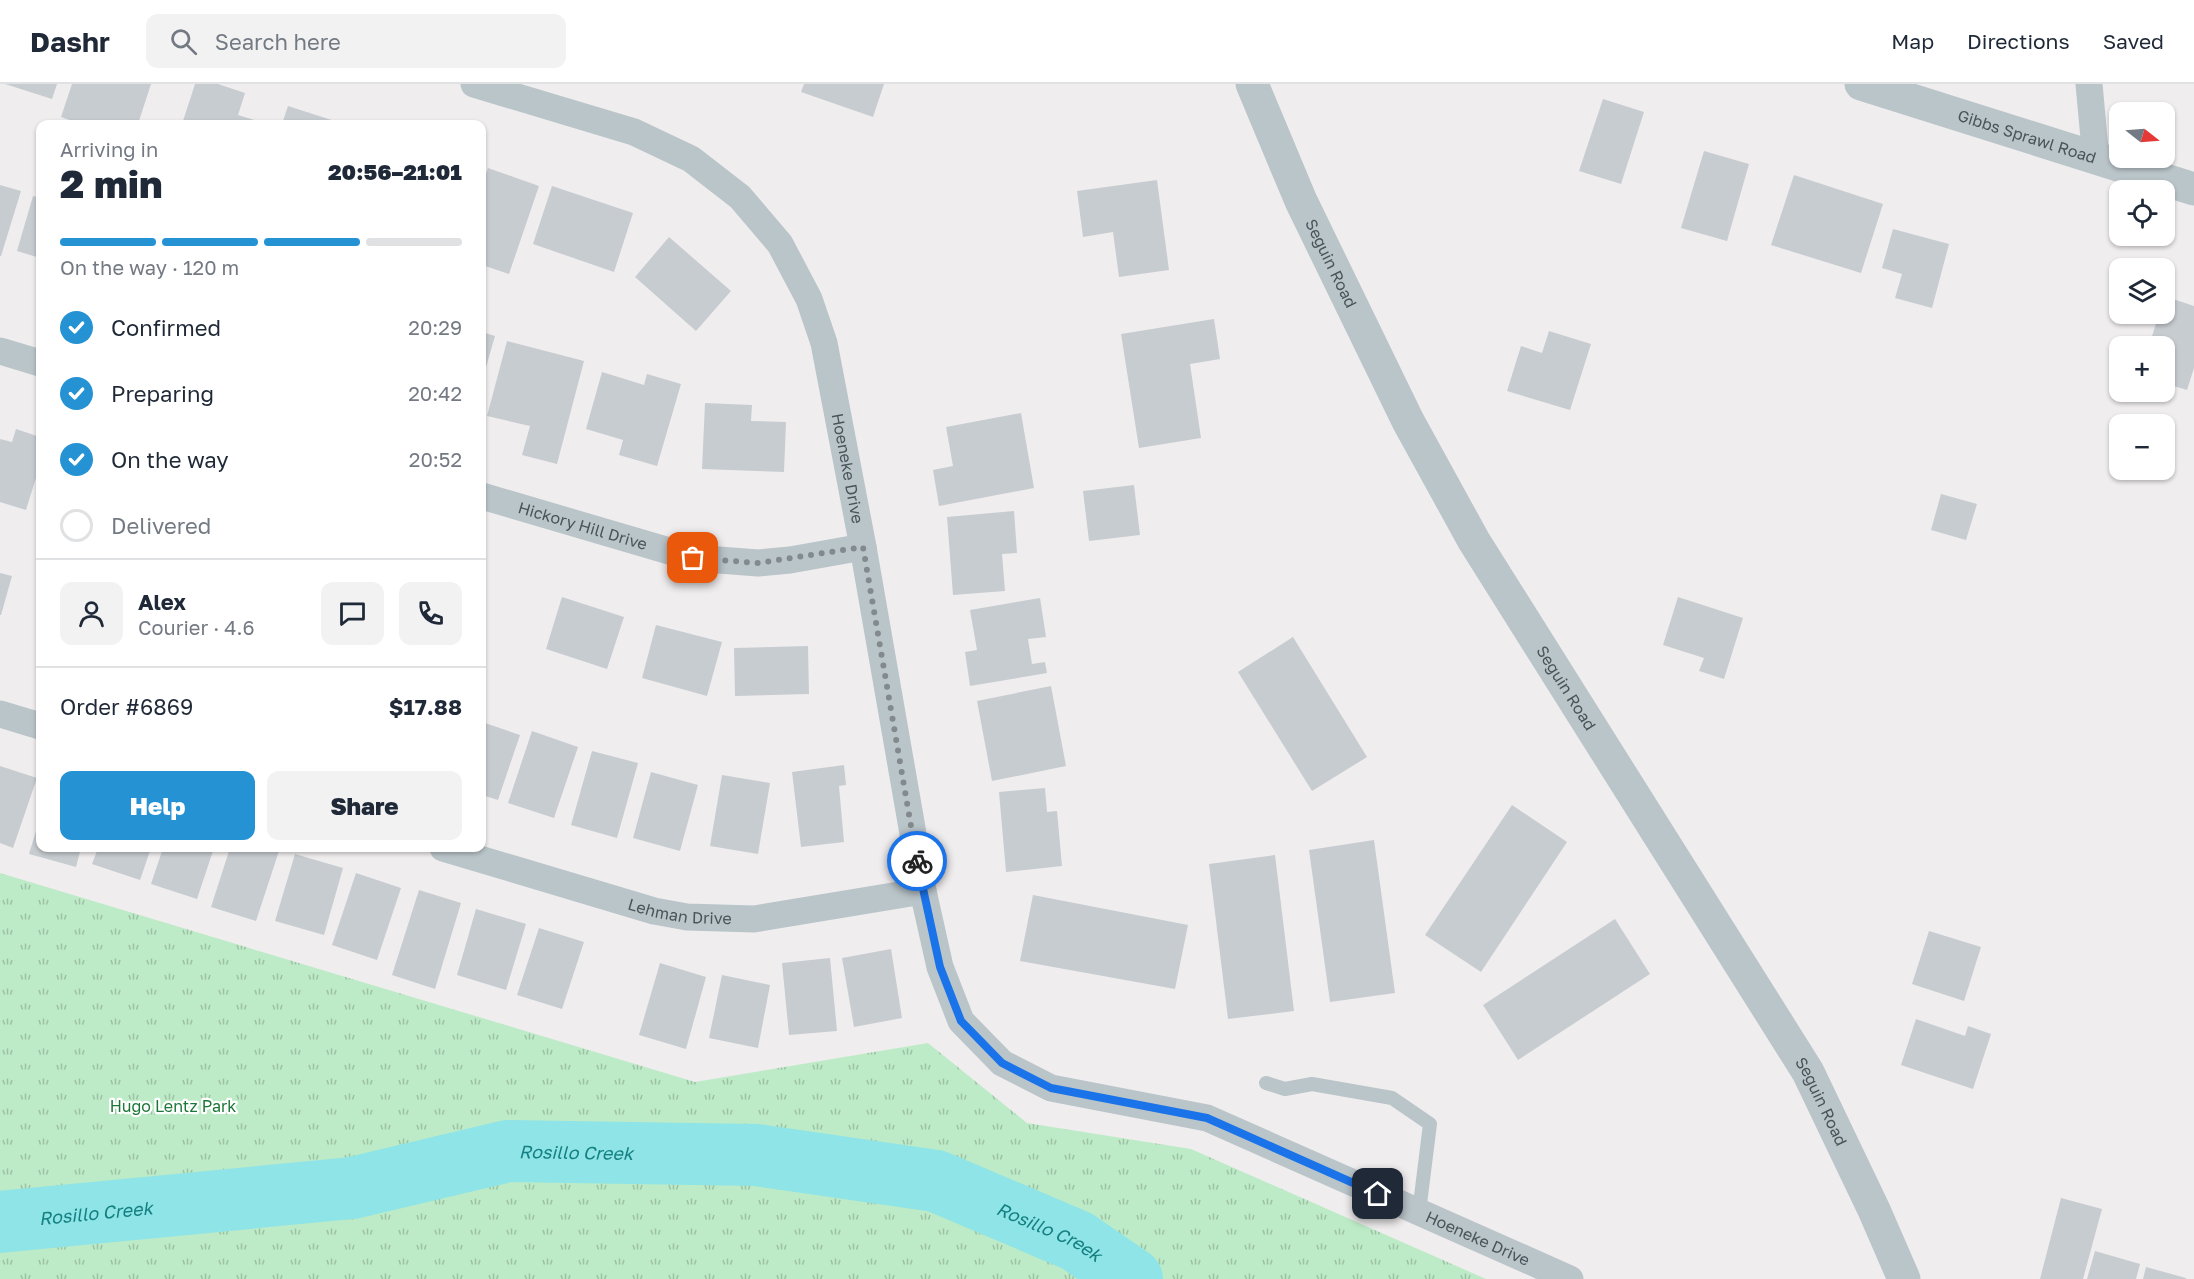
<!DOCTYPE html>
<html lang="en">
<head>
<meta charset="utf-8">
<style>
	:root { --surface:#fff; --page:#f2f2f3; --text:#1f2937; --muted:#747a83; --line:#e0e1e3; --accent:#2492d3 }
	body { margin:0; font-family:"Golos Text",sans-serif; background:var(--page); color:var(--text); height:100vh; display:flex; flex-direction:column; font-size:22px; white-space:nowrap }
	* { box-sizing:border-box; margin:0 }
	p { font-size:20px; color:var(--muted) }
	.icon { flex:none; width:33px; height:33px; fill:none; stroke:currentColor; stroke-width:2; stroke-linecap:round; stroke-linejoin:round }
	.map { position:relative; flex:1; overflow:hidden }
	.sheet { position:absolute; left:36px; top:36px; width:450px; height:732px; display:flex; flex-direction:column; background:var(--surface); border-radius:12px; box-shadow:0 2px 4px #0004 }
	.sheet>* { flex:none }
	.needle { width:39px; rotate:107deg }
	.tools { position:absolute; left:2109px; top:18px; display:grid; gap:12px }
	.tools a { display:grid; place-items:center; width:66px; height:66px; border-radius:12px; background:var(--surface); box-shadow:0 2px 4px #0004; font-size:30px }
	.pin { position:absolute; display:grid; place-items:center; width:51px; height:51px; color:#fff; margin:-26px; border-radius:12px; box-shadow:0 3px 9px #0006 }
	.courier { position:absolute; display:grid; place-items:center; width:60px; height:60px; margin:-30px; border:4px solid #1a73e8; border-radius:50%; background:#fff; color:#222; box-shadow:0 2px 8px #0007 }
	.headline em { font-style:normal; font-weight:800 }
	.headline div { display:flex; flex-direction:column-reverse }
	.headline { display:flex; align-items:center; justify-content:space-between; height:102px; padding:0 24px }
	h1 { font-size:39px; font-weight:800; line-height:45px }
	.bar { display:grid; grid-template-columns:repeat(4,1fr); gap:9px 6px; align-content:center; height:72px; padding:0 24px }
	.bar i { height:8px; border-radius:4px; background:var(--line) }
	.bar .selected { background:var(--accent) }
	.bar p { grid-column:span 4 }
	.line { display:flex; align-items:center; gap:15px; padding:0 24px; border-top:2px solid var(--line) }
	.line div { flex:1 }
	.round { display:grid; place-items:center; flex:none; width:63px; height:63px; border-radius:12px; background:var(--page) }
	ol { padding:0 24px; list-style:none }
	li { display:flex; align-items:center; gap:18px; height:66px }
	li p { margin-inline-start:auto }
	li .icon { padding:6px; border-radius:50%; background:var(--accent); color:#fff; stroke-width:4 }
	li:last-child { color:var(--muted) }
	li i { width:33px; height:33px; border:3px solid var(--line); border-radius:50% }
	.action { display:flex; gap:12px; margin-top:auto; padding:12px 24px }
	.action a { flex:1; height:69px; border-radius:12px; background:var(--accent); color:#fff; font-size:24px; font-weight:800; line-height:69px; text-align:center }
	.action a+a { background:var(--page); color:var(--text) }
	header { display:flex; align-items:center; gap:36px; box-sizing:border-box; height:84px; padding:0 30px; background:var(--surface); border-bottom:2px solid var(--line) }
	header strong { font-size:28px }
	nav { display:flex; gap:33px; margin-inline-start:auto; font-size:21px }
	.search { width:420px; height:54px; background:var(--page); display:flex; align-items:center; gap:15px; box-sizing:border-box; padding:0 21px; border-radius:12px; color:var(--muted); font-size:22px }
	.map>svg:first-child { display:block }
	.grass { fill:url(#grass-tufts) }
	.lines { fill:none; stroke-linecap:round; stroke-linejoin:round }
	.river { stroke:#8ee4e6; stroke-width:62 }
	.building { fill:#c7ccd0 }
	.service { stroke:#bac5ca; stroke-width:14 }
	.minor { stroke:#bac5ca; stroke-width:27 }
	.tertiary { stroke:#bac5ca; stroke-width:33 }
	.done { stroke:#828a8e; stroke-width:6; stroke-dasharray:0 10.8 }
	.route { stroke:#1a73e8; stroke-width:8 }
	.labels { text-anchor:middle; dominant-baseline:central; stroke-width:4.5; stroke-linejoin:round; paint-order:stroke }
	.street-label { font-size:16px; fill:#47545a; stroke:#fff }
	.park-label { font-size:16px; fill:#1c7638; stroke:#fff }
	.water-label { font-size:18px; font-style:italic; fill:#148082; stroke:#fff }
</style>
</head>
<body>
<header>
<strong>Dashr</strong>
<div class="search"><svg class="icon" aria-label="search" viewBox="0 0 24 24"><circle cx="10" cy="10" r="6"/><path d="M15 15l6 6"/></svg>Search here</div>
<nav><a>Map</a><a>Directions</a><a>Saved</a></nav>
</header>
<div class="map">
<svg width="2194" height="1195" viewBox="0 0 2194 1195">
	<defs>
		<pattern id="grass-tufts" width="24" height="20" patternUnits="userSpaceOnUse" patternTransform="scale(1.5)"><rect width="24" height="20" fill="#beebc7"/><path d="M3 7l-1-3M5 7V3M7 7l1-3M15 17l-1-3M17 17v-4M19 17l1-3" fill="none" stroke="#9cc1a5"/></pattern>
	</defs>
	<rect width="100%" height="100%" fill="#f0edee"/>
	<path class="grass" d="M0,789l695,209 233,-39 99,80 164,26 295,130h-1486z"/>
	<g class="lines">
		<path class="river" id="s1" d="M0,1138l352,-34 156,-37 248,4 180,26 141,60 55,38"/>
	</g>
	<g class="building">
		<path d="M5,0h52l-5,15z"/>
		<path d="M72,0h79l-13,40h-57l-20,-7z"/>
		<path d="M195,0h23l27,9 -7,22 29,9h-85z"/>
		<path d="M804,0h80l-11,33 -72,-25z"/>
		<path d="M1603,15l41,13 -23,72 -42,-13z"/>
		<path d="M288,22l56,18h-62z"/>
		<path d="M1704,67l45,13 -22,77 -46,-13z"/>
		<path d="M488,84l51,18 -30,88 -27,-9v-78z"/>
		<path d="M1794,91l89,29 -22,69 -90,-28z"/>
		<path d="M1157,96l12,90 -50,7 -6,-45 -30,5 -6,-46z"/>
		<path d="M0,101l21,6 -20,65h-1z"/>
		<path d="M552,102l81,27 -19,59 -81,-28z"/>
		<path d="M33,112l7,2v60l-23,-7z"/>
		<path d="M1893,145l56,15 -17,64 -37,-10 7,-24 -20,-6z"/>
		<path d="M669,153l62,54 -35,40 -61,-54z"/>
		<path d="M2164,212l30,10v62l-7,22 -23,-7v-37h-15l10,-32h5z"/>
		<path d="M1214,235l6,40 -30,5 11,74 -62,10 -18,-114z"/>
		<path d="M1549,247l42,13 -21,66 -63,-19 14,-45 21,7z"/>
		<path d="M482,248l13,4 -13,45z"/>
		<path d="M507,257l77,20 -27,103 -35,-9 8,-29 -43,-10z"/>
		<path d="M602,288l42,13 3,-11 34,10 -24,82 -38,-11 4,-15 -37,-11z"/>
		<path d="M705,319l47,2 -1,16 35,1 -2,50 -82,-3z"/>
		<path d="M1021,329l13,75 -95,18 -6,-36 20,-4 -7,-39z"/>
		<path d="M16,345l24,8v28l-14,45 -26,-8v-63l12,3z"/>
		<path d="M1134,401l6,50 -51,6 -6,-50z"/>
		<path d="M1941,410l36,10 -11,36 -35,-10z"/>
		<path d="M1014,427l3,42 -15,1 3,37 -52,4 -6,-78z"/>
		<path d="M0,489l12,3 -11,39h-1z"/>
		<path d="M562,513l62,20 -17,52 -61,-20z"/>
		<path d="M1678,513l65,21 -19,61 -25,-8 5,-13 -41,-13z"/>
		<path d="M1040,514l6,39 -18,2 4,25 13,-2 2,11 -77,13 -5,-34 12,-2 -7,-40z"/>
		<path d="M656,541l66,17 -15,54 -65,-18z"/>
		<path d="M1293,553l74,120 -55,34 -74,-119z"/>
		<path d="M808,562l1,48 -74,2 -1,-48z"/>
		<path d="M1051,602l15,80 -74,15 -15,-80z"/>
		<path d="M482,638l38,13 -22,65 -16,-5z"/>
		<path d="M532,647l46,16 -24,71 -46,-15z"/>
		<path d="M592,667l46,12 -21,75 -46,-13z"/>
		<path d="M844,681l2,20 -7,1 5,56 -43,5 -9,-75z"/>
		<path d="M0,682l37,12 -24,70 -13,-5z"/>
		<path d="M651,688l47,13 -18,66 -47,-13z"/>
		<path d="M722,691l48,8 -12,71 -48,-8z"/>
		<path d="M1045,704l2,24 10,-1 5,55 -56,6 -7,-80z"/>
		<path d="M1512,721l55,37 -86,130 -56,-37z"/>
		<path d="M40,734v30h41l-5,19 -47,-13z"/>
		<path d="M1374,756l21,153 -65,9 -21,-152z"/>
		<path d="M98,764h53l-11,32 -48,-16z"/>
		<path d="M163,764h51l-17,51 -46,-15z"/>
		<path d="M230,764h40l9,3 -23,70 -45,-14z"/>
		<path d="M295,770l48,14 -19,67 -49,-14z"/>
		<path d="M1275,771l19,156 -66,8 -19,-155z"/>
		<path d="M356,789l45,15 -24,72 -45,-15z"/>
		<path d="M419,806l42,13 -26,86 -43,-14z"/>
		<path d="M1033,811l155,30 -13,64 -155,-28z"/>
		<path d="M476,825l50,15 -20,66 -49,-15z"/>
		<path d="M1615,835l35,55 -132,86 -35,-55z"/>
		<path d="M539,844l45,14 -22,67 -45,-14z"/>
		<path d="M1929,847l52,16 -17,54 -52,-17z"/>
		<path d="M891,865l11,69 -48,9 -12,-69z"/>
		<path d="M830,874l7,73 -48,4 -7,-72z"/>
		<path d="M660,879l46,14 -20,72 -47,-14z"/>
		<path d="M722,891l48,10 -12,63 -49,-10z"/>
		<path d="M1916,935l49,17 3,-10 23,8 -18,55 -72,-24z"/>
		<path d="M2061,1114l41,11 -19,70h-43z"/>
		<path d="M2095,1167l45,13 -4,15h-49z"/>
		<path d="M2146,1183l40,11v1h-43z"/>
	</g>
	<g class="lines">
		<path class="service" d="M1266,999l19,6 27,-5 80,14 38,26 -11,88"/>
		<g class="minor">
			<path id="s2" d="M474,0l160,48 57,27 49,38 40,47 29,55 15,44 39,204 60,344 17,76 21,54 41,42 49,25 156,30 363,161"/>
			<path d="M2089,0l7,76"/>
			<path d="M0,267l40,12"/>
			<path id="s3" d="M482,412l211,62 65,5 32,-3 73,-13"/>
			<path d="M0,630l40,12"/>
			<path id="s4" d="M443,764l211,63 33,6 67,2 169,-28"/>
		</g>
		<g class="tertiary">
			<path id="s5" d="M1252,0l49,117 107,220 66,120 334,531 66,138 30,69"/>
			<path id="s6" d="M1861,0l333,105"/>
		</g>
	</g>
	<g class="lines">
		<path class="done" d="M693,474l65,5 105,-16 54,314"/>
		<path class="route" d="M917,777l23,106 21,54 41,42 49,25 156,30 171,76"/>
	</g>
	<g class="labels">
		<g class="street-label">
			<text stroke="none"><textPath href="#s6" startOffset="174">Gibbs Sprawl Road</textPath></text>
			<text stroke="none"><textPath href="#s5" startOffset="196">Seguin Road</textPath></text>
			<text stroke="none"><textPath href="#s2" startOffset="590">Hoeneke Drive</textPath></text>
			<text stroke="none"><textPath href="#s3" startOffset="105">Hickory Hill Drive</textPath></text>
			<text stroke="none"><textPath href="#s5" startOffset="682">Seguin Road</textPath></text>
			<text stroke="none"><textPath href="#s4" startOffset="246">Lehman Drive</textPath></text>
			<text stroke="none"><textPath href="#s5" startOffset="1168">Seguin Road</textPath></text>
			<text stroke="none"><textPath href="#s2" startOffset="1724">Hoeneke Drive</textPath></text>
		</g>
		<g class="park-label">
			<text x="173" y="1022">Hugo Lentz Park</text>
		</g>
		<g class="water-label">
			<text stroke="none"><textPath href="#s1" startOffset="582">Rosillo Creek</textPath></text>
			<text stroke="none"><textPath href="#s1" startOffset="96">Rosillo Creek</textPath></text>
			<text stroke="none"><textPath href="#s1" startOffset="1068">Rosillo Creek</textPath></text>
		</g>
	</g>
</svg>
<div class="tools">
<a><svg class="needle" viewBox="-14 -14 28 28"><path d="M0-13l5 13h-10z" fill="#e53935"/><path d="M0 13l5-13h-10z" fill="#747a83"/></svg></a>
<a><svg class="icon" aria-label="locate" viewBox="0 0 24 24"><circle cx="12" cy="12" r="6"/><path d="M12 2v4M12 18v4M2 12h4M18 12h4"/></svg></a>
<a><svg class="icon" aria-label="layers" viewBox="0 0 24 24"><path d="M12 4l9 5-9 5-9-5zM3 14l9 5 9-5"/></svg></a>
<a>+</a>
<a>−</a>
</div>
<div class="pin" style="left:693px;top:474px;background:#ea580c"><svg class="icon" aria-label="bag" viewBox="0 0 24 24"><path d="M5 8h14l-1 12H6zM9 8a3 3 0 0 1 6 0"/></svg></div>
<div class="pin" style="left:1378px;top:1110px;background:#1f2937"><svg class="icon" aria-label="home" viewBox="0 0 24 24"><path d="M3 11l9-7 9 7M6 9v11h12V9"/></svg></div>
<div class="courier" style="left:917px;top:777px"><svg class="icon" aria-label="bike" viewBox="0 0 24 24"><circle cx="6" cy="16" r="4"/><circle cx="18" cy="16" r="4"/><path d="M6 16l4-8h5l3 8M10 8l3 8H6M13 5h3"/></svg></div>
<section class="sheet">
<div class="headline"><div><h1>2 min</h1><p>Arriving in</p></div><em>20:56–21:01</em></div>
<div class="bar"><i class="selected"></i><i class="selected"></i><i class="selected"></i><i></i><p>On the way · 120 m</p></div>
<ol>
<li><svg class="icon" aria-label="check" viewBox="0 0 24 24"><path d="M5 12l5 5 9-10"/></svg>Confirmed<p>20:29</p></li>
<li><svg class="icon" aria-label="check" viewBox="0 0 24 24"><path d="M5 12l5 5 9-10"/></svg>Preparing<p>20:42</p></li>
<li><svg class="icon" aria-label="check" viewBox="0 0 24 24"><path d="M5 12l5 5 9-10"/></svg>On the way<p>20:52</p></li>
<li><i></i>Delivered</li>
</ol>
<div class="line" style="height:108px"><a class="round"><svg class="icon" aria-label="person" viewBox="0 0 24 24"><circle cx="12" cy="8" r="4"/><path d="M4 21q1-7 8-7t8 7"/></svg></a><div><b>Alex</b><p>Courier · 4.6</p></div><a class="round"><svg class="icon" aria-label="chat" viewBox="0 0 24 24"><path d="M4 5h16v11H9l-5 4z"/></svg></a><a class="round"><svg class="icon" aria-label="phone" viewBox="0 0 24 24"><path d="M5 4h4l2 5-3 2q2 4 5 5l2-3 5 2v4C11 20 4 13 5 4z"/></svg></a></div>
<div class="line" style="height:78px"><div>Order #6869</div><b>$17.88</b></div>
<div class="action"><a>Help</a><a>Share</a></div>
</section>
</div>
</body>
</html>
